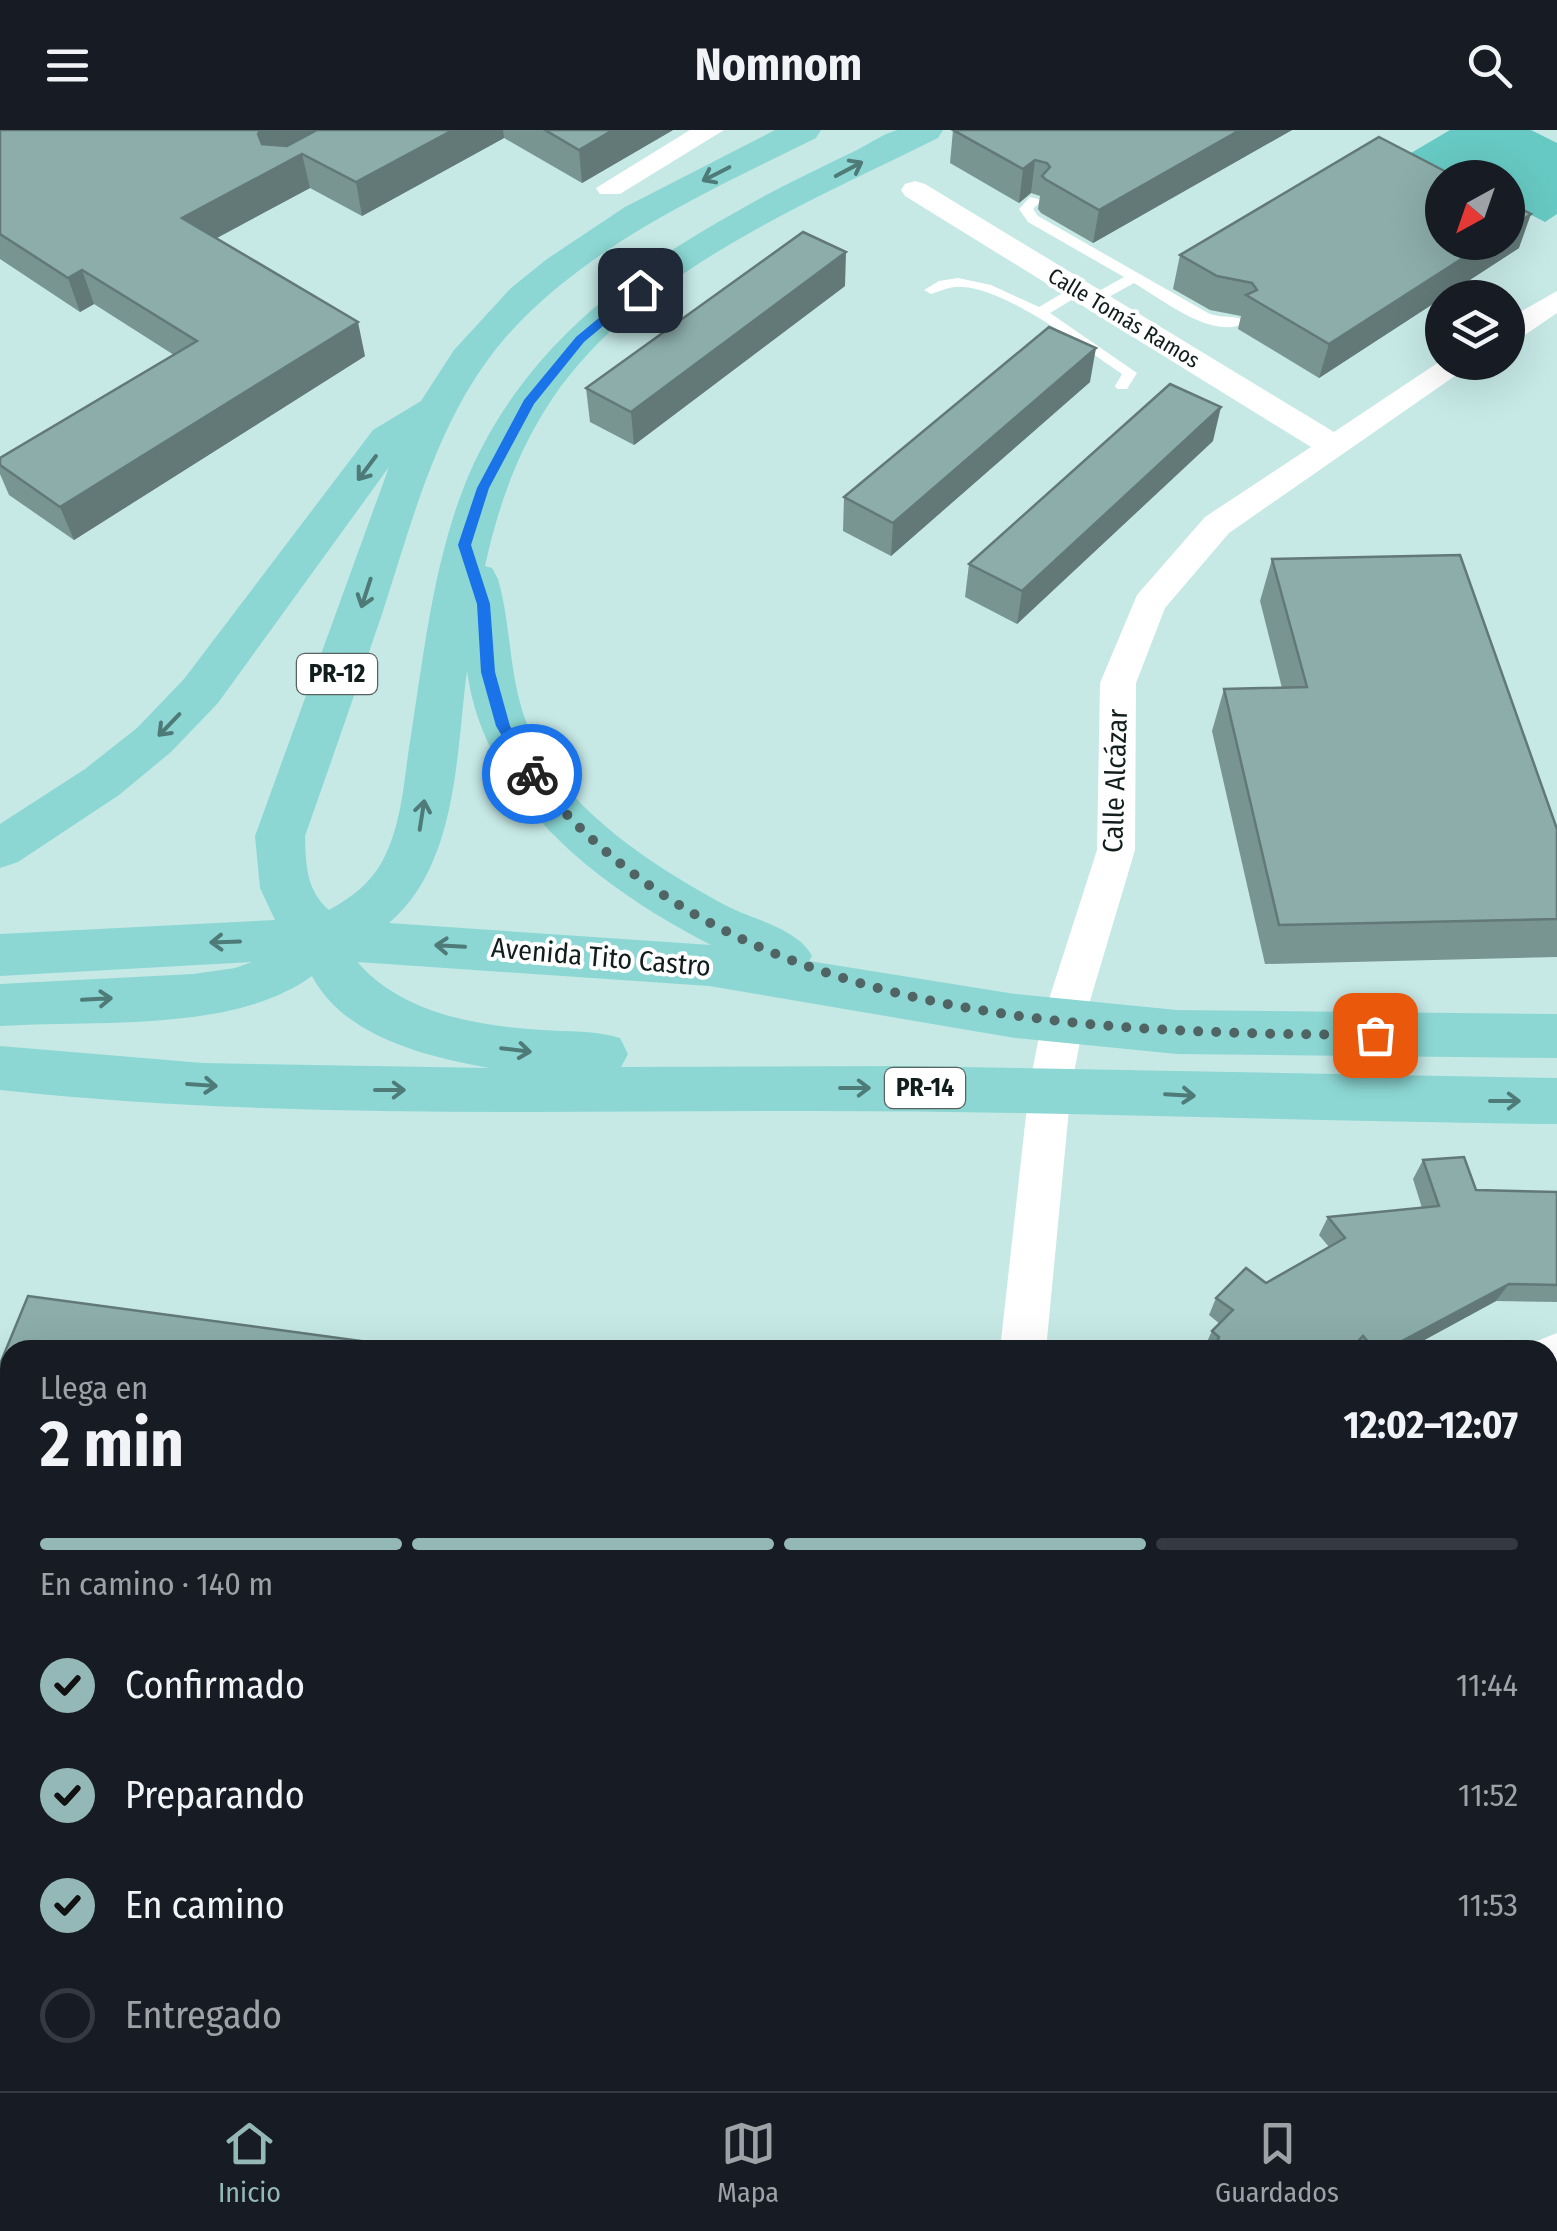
<!DOCTYPE html>
<html lang="es">
<head>
<meta charset="utf-8">
<style>
	:root { --surface:#171b24; --page:#20242c; --text:#f1f3f6; --muted:#9ea1a6; --line:#363941; --accent:#94b7b7 }
	body { margin:0; font-family:"Fira Sans Condensed",sans-serif; background:var(--page); color:var(--text); height:100vh; display:flex; flex-direction:column; font-size:38px; white-space:nowrap }
	* { box-sizing:border-box; margin:0 }
	p { font-size:32px; color:var(--muted) }
	.icon { flex:none; width:55px; height:55px; fill:none; stroke:currentColor; stroke-width:2; stroke-linecap:round; stroke-linejoin:round }
	.map { position:relative; flex:1; overflow:hidden }
	.side { position:absolute; left:0px; top:1210px; width:1558px; height:752px; display:flex; flex-direction:column; background:var(--surface); border-radius:30px 30px 0 0; box-shadow:0 10px 40px #0002 }
	.side>* { flex:none }
	.needle { width:65px; rotate:220deg }
	.buttons { position:absolute; left:1425px; top:30px; display:grid; gap:20px }
	.buttons a { display:grid; place-items:center; width:100px; height:100px; border-radius:50%; background:var(--surface); box-shadow:0 10px 40px #0002; font-size:50px }
	.pin { position:absolute; display:grid; place-items:center; width:85px; height:85px; color:#fff; margin:-42px; border-radius:20px; box-shadow:0 5px 15px #0006 }
	.courier { position:absolute; display:grid; place-items:center; width:100px; height:100px; margin:-50px; border:8px solid #1a73e8; border-radius:50%; background:#fff; color:#222; box-shadow:0 2px 12px #0007 }
	.summary em { font-style:normal; font-weight:700 }
	.summary div { display:flex; flex-direction:column-reverse }
	.summary { display:flex; align-items:center; justify-content:space-between; height:170px; padding:0 40px }
	h1 { font-size:65px; font-weight:700; line-height:75px }
	.bar { display:grid; grid-template-columns:repeat(4,1fr); gap:15px 10px; align-content:center; height:120px; padding:0 40px }
	.bar i { height:12px; border-radius:8px; background:var(--line) }
	.bar .current { background:var(--accent) }
	.bar p { grid-column:span 4 }
	ol { padding:0 40px; list-style:none }
	li { display:flex; align-items:center; gap:30px; height:110px }
	li p { margin-inline-start:auto }
	li .icon { padding:10px; border-radius:50%; background:var(--accent); color:#111; stroke-width:4 }
	li:last-child { color:var(--muted) }
	li i { width:55px; height:55px; border:5px solid var(--line); border-radius:50% }
	header { display:flex; justify-content:space-between; align-items:center; height:130px; padding:0 40px; background:var(--surface); font-size:45px; font-weight:700 }
	.tabs { display:flex; justify-content:space-around; align-items:center; height:140px; border-top:2px solid var(--line); background:var(--surface); font-size:28px; color:var(--muted) }
	.tabs a { display:grid; justify-items:center; gap:5px }
	.tabs .current { color:var(--accent) }
	.map>svg:first-child { display:block }
	.green { fill:#67c9c3 }
	.lines { fill:none; stroke-linecap:round; stroke-linejoin:round }
	.service { fill:#fff; fill-rule:evenodd }
	.minor { fill:#fff; fill-rule:evenodd }
	.primary { fill:#8cd7d3; fill-rule:evenodd }
	.wall { fill:#789592 }
	.shaded-wall { fill:#627977 }
	.building { fill:#8cadaa; stroke:#627977; stroke-width:2.5 }
	.oneway { stroke:#4e7a78 }
	.route { fill:#1a73e8 }
	.done { stroke:#506563; stroke-width:10; stroke-dasharray:0 18 }
	.labels { text-anchor:middle; dominant-baseline:central; stroke-width:8; stroke-linejoin:round; paint-order:stroke }
	.far-street-label { font-size:22px; fill:#111e1d; stroke:#fff }
	.shield { fill:#fff; stroke:#586261; stroke-width:2.5 }
	.shield-label { font-size:25px; font-weight:bold; fill:#111e1d }
	.street-label { font-size:28px; fill:#111e1d; stroke:#fff }
</style>
</head>
<body>
<header><svg class="icon" aria-label="menu" viewBox="0 0 24 24"><path d="M4 6h16M4 12h16M4 18h16"/></svg>Nomnom<svg class="icon" aria-label="search" viewBox="0 0 24 24"><circle cx="10" cy="10" r="6"/><path d="M15 15l6 6"/></svg></header>
<div class="map">
<svg width="1557" height="1961" viewBox="0 0 1557 1961">
	<rect width="100%" height="100%" fill="#c6e9e6"/>
	<path class="green" d="M1450,0h81l26,13v71l-12,8 -37,-19v-25l-50,-1 -47,-24z"/>
	<g class="lines">
		<g class="service">
			<path d="M1030,67l12,3 -9,9 5,7 170,97c12,6 29,1 38,9 -32,20 -84,-23 -112,-39l-36,20h-10v-6l36,-20 -96,-55 -9,-13z"/>
			<path d="M958,148l33,7 48,22 34,-20h10v6l-33,20 87,60 -10,16h-10l-2,-3 7,-12c-39,-26 -114,-85 -160,-87 -12,-1 -20,4 -31,7l-7,-4 15,-9z"/>
		</g>
		<g class="minor">
			<path d="M690,0h34l-104,64h-20l-4,-6z"/>
			<path d="M915,51l10,3 409,248 108,-72 33,2 -246,171 -64,75 -29,75 -1,167 -51,171 -13,67 -25,262h-46l29,-262 13,-67 55,-171 3,-167 37,-88 68,-78 106,-70 -406,-251 -4,-6 4,-6z"/>
			<path d="M1557,161v22l-38,26 -11,2v-22z"/>
			<path d="M1557,1203v43l-9,3v-29h-19l3,-7z"/>
			<rect x="832" y="1952" width="58" height="9"/>
			<path d="M1179,1952h57l4,9h-58z"/>
		</g>
		<path class="primary" d="M775,0h46l-5,8c-109,54 -229,107 -311,200 -67,78 -92,181 -123,276 -25,74 -51,148 -77,222 1,29 1,54 24,74 22,-12 42,-27 54,-50 20,-38 21,-84 28,-125 16,-100 26,-209 77,-299 57,-102 147,-168 248,-224 39,-23 80,-42 121,-62 12,-6 27,-17 41,-20 13,0 31,0 45,0l-5,8c-135,67 -311,139 -393,272 -30,48 -48,101 -60,156l7,2 6,11c12,42 11,86 23,127 25,91 123,155 202,198 27,15 75,24 89,52l-3,5 206,33 162,16 380,4v44l-380,-4 -162,-16 -306,-52 -351,-24 2,3c45,49 118,61 182,65 27,2 53,0 78,8l8,16 -7,13 285,-1 651,12v46c-248,-2 -496,-13 -744,-13 -272,0 -542,8 -813,-21v-44l203,17 287,5c-63,-11 -146,-31 -178,-92 -78,57 -217,44 -312,50v-42l193,-10 42,-6 17,-6 -252,14v-42l275,-14 -15,-32 -5,-52 134,-369 -171,236 -47,49 -52,43 -101,67 -18,6v-44l85,-55 52,-41 47,-49 189,-249 48,-29 33,-51 57,-62 36,-29 78,-52zM467,541c18,131 134,217 244,274l-322,-22c69,-58 67,-170 78,-252z"/>
	</g>
	<g class="wall">
		<path d="M0,0h673l-91,53 -78,-45 -142,78 -52,-28 -94,50 149,118 -291,184 -65,-45 -9,-21v-16l174,-103 -80,-51 -14,8 -80,-53z"/>
		<path d="M953,0h339l-199,113 -52,-30 -3,-4 2,-13 -9,-3 -12,10 -69,-40z"/>
		<path d="M1519,118l-200,130 -81,-49 3,-13 -31,-6 -37,-21 7,-34z"/>
		<path d="M845,156l-211,159 -44,-23 -4,-34z"/>
		<path d="M1090,252l-199,174 -48,-25 1,-34z"/>
		<path d="M1213,311l-196,183 -52,-27 4,-33z"/>
		<path d="M1272,429l285,270v128l-292,7 -53,-233 12,-42 58,-1 -22,-87z"/>
		<path d="M1423,1030l53,30 81,2v110l-61,-1 -90,49h-199l-3,-2 8,-17 8,-7 -11,-9 7,-17 50,-15 63,-36 -10,-12 9,-18 94,-9 -9,-29z"/>
		<path d="M10,1220v167l-10,-1v-152z"/>
		<path d="M1557,1319v138l-2,1 -7,-14v-122z"/>
		<path d="M1329,1952h219l9,9h-227z"/>
	</g>
	<g class="shaded-wall">
		<path d="M261,0h68l-63,38 -8,-34z"/>
		<path d="M453,0h50l1,8 -142,78 -6,-34z"/>
		<path d="M613,0h60l-91,53 -3,-33z"/>
		<path d="M1240,0h52l-199,113 6,-33z"/>
		<path d="M302,24l8,34 -119,64 -9,-34z"/>
		<path d="M1035,30l-4,33 -12,10 4,-34z"/>
		<path d="M1531,84l-12,34 -200,130 10,-34 159,-102h20v-12z"/>
		<path d="M846,122l-1,34 -211,159 -3,-33z"/>
		<path d="M82,140l12,34 -14,8 -12,-34z"/>
		<path d="M358,192l7,34 -291,184 -14,-33z"/>
		<path d="M1096,218l-6,34 -199,174 2,-33z"/>
		<path d="M1221,277l-8,34 -196,183 5,-33z"/>
		<path d="M1509,1154l-13,17 -90,49h-21z"/>
		<path d="M10,1698v96l-10,28v-98z"/>
		<path d="M87,1952h31l-3,9h-31z"/>
		<path d="M254,1952h24l-2,9h-24z"/>
	</g>
	<g class="building">
		<path d="M0,0h261l-3,4 4,10 25,2 30,-16h136l-97,52 -54,-28 -120,64 176,104 -298,185 -60,-42v-7l197,-117 -115,-71 -14,8 -68,-44z"/>
		<path d="M545,0h68l-34,20z"/>
		<path d="M953,0h287l-141,80 -54,-31 -3,-3 8,-9 -3,-4 -12,-3 -12,9z"/>
		<path d="M1379,7l79,41h-16v64h46l-159,102 -83,-49 11,-5 -5,-7 -35,-7 -37,-21z"/>
		<path d="M1508,72l23,12 -23,16z"/>
		<path d="M803,102l43,20 -215,160 -45,-24z"/>
		<path d="M1049,197l47,21 -203,175 -49,-26z"/>
		<path d="M1170,254l51,23 -199,184 -53,-27z"/>
		<path d="M1460,425l97,274v90l-278,6 -55,-236 83,-2 -35,-128z"/>
		<path d="M1464,1027l12,33 81,2v93l-48,-1 -124,66h-10l-12,-14 -13,14h-136l5,-13 -7,-6 21,-21 -17,-12 30,-30 20,15 79,-45 -17,-21 111,-11 -16,-46z"/>
		<path d="M28,1166l399,54h-417v144l-10,-2v-128z"/>
		<path d="M1557,1319v101l-9,-18v-80z"/>
		<path d="M10,1451v247l-10,26v-248z"/>
		<path d="M1548,1593l9,4v52l-9,103z"/>
		<path d="M1548,1859h4l5,25v77h-211l-1,-9h203z"/>
		<path d="M10,1915v37h77l-3,9h-84v-18z"/>
		<path d="M167,1952h87l-2,9h-88z"/>
	</g>
	<defs><path id="oneway-shaft" d="M-6 0H5M1.5-3L5.5 0L1.5 3" fill="none" stroke-width="1.6" stroke-linecap="round" stroke-linejoin="round" transform="scale(2.5)"/></defs>
	<g class="oneway">
		<use href="#oneway-shaft" transform="translate(849 39) rotate(-28)"/>
		<use href="#oneway-shaft" transform="translate(716 44) rotate(153)"/>
		<use href="#oneway-shaft" transform="translate(367 338) rotate(127)"/>
		<use href="#oneway-shaft" transform="translate(366 463) rotate(108)"/>
		<use href="#oneway-shaft" transform="translate(169 595) rotate(134)"/>
		<use href="#oneway-shaft" transform="translate(422 685) rotate(-81)"/>
		<use href="#oneway-shaft" transform="translate(225 812) rotate(178)"/>
		<use href="#oneway-shaft" transform="translate(450 816) rotate(-177)"/>
		<use href="#oneway-shaft" transform="translate(97 869) rotate(-3)"/>
		<use href="#oneway-shaft" transform="translate(516 920) rotate(7)"/>
		<use href="#oneway-shaft" transform="translate(202 955) rotate(4)"/>
		<use href="#oneway-shaft" transform="translate(855 958)"/>
		<use href="#oneway-shaft" transform="translate(390 960)"/>
		<use href="#oneway-shaft" transform="translate(1180 965) rotate(3)"/>
		<use href="#oneway-shaft" transform="translate(1505 971)"/>
	</g>
	<path class="route" d="M636,157l10,3 -62,52 -50,62 -45,84 -18,57 19,59 5,68 15,54 29,48 -7,5 -5,-1 -31,-52 -15,-54 -4,-68 -19,-59 19,-57 47,-88 52,-63z"/>
	<g class="lines">
		<path class="done" d="M532,644c196,251 552,259 843,261"/>
	</g>
	<g class="labels">
		<g class="far-street-label">
			<text transform="translate(1124 188) rotate(31)">Calle Tomás Ramos</text>
		</g>
		<g class="shield">
			<rect x="297" y="524" width="80" height="40" rx="8"/>
			<rect x="885" y="938" width="80" height="40" rx="8"/>
		</g>
		<g class="shield-label">
			<text x="337" y="544">PR-12</text>
			<text x="925" y="958">PR-14</text>
		</g>
		<g class="street-label">
			<text transform="translate(1115 651) rotate(-88)">Calle Alcázar</text>
			<text transform="translate(601 827) rotate(5)">Avenida Tito Castro</text>
		</g>
	</g>
</svg>
<div class="buttons">
<a><svg class="needle" viewBox="-14 -14 28 28"><path d="M0-13l5 13h-10z" fill="#e53935"/><path d="M0 13l5-13h-10z" fill="#9ea1a6"/></svg></a>
<a><svg class="icon" aria-label="layers" viewBox="0 0 24 24"><path d="M12 4l9 5-9 5-9-5zM3 14l9 5 9-5"/></svg></a>
</div>
<div class="pin" style="left:1375px;top:905px;background:#ea580c"><svg class="icon" aria-label="bag" viewBox="0 0 24 24"><path d="M5 8h14l-1 12H6zM9 8a3 3 0 0 1 6 0"/></svg></div>
<div class="pin" style="left:640px;top:160px;background:#1f2937"><svg class="icon" aria-label="home" viewBox="0 0 24 24"><path d="M3 11l9-7 9 7M6 9v11h12V9"/></svg></div>
<div class="courier" style="left:532px;top:644px"><svg class="icon" aria-label="bike" viewBox="0 0 24 24"><circle cx="6" cy="16" r="4"/><circle cx="18" cy="16" r="4"/><path d="M6 16l4-8h5l3 8M10 8l3 8H6M13 5h3"/></svg></div>
<section class="side">
<div class="summary"><div><h1>2 min</h1><p>Llega en</p></div><em>12:02–12:07</em></div>
<div class="bar"><i class="current"></i><i class="current"></i><i class="current"></i><i></i><p>En camino · 140 m</p></div>
<ol>
<li><svg class="icon" aria-label="check" viewBox="0 0 24 24"><path d="M5 12l5 5 9-10"/></svg>Confirmado<p>11:44</p></li>
<li><svg class="icon" aria-label="check" viewBox="0 0 24 24"><path d="M5 12l5 5 9-10"/></svg>Preparando<p>11:52</p></li>
<li><svg class="icon" aria-label="check" viewBox="0 0 24 24"><path d="M5 12l5 5 9-10"/></svg>En camino<p>11:53</p></li>
<li><i></i>Entregado</li>
</ol>
</section>
</div>
<nav class="tabs">
<a class="current"><svg class="icon" aria-label="home" viewBox="0 0 24 24"><path d="M3 11l9-7 9 7M6 9v11h12V9"/></svg>Inicio</a>
<a><svg class="icon" aria-label="map" viewBox="0 0 24 24"><path d="M3 6l6-2 6 2 6-2v14l-6 2-6-2-6 2zM9 4v14M15 6v14"/></svg>Mapa</a>
<a><svg class="icon" aria-label="saved" viewBox="0 0 24 24"><path d="M7 4h10v16l-5-4-5 4z"/></svg>Guardados</a>
</nav>
</body>
</html>
